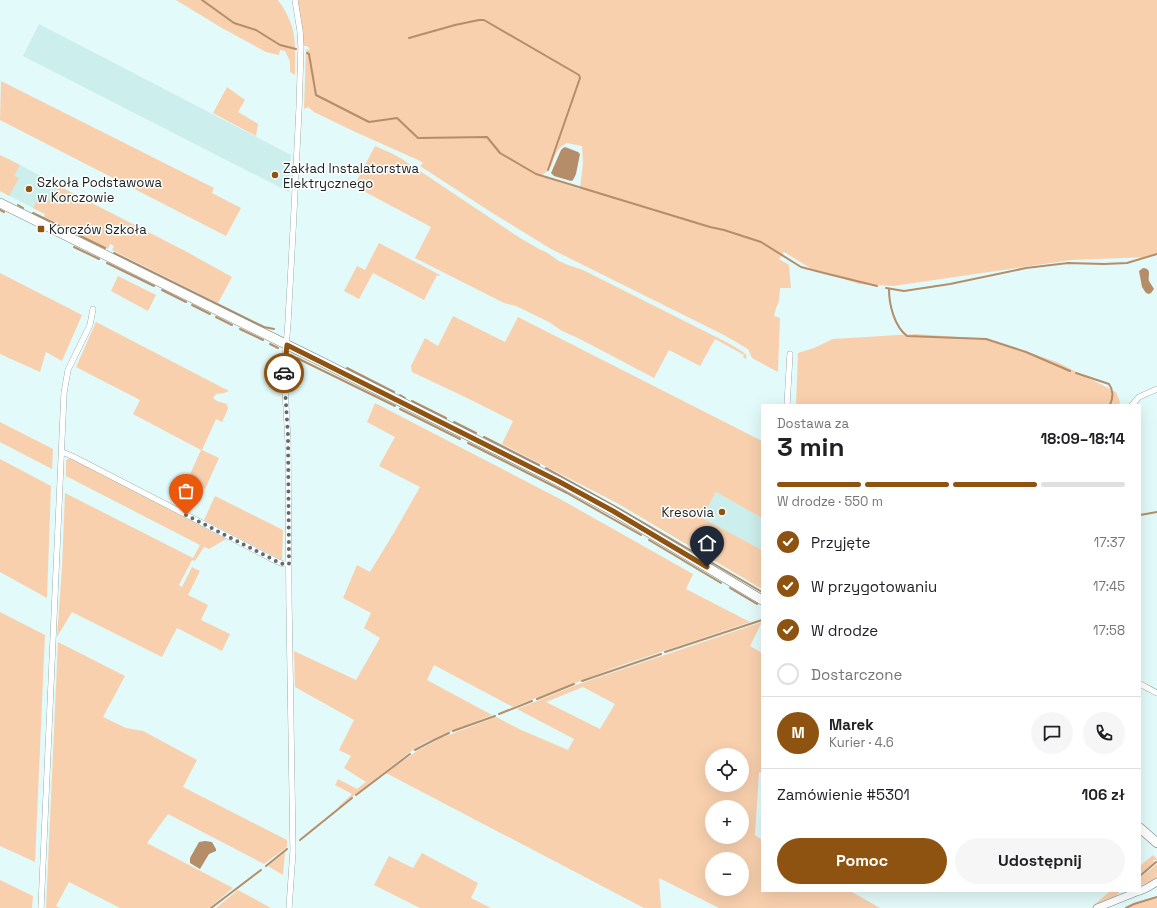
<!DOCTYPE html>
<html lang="pl">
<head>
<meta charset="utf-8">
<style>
	:root { --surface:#fff; --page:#f6f6f6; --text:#202124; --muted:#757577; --line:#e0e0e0; --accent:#8e5310 }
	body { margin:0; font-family:"Space Grotesk",sans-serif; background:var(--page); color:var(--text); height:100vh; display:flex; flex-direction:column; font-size:15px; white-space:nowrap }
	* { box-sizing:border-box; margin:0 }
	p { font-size:13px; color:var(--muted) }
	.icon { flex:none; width:22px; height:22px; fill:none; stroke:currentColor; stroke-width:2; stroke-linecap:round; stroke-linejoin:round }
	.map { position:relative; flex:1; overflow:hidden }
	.drawer { position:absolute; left:761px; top:404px; width:380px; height:488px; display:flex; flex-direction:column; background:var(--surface); border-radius:0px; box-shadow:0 4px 16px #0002 }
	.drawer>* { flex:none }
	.tools { position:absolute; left:705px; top:748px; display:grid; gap:8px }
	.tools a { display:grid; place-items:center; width:44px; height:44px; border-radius:50%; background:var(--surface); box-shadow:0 4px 16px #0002; font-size:20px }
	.pin { position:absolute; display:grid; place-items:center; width:34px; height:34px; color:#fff; margin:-41px -17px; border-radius:50% 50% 50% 0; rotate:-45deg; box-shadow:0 0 4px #0007 }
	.pin .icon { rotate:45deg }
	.courier { position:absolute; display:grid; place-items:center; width:40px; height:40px; margin:-20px; border:3px solid #8e5310; border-radius:50%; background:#fff; color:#222; box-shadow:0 1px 5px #0007 }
	.summary em { font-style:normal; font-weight:700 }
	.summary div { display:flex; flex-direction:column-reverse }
	.summary { display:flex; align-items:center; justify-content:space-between; height:68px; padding:0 16px }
	h1 { font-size:26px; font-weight:700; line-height:30px }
	.bar { display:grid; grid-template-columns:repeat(4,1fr); gap:6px 4px; align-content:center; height:48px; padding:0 16px }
	.bar i { height:5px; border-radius:3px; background:var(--line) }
	.bar .on { background:var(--accent) }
	.bar p { grid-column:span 4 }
	.line { display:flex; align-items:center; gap:10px; padding:0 16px; border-top:1px solid var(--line) }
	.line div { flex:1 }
	.round { display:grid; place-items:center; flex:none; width:42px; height:42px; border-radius:21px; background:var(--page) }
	ol { padding:0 16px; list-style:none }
	li { display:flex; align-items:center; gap:12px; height:44px }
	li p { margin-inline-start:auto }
	li .icon { padding:4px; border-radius:50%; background:var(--accent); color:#fff; stroke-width:4 }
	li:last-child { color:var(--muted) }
	li i { width:22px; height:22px; border:2px solid var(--line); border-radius:50% }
	.primary-button { display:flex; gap:8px; margin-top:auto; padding:8px 16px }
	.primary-button a { flex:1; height:46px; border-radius:24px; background:var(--accent); color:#fff; font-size:16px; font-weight:700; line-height:46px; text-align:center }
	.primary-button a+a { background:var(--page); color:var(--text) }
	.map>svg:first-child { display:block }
	.built { fill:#cceeec }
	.green { fill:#f8d0ae; fill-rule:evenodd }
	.water { fill:#b58d69 }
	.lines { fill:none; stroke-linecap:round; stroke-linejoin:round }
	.stream { stroke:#b58d69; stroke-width:2 }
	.minor-casing { stroke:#738988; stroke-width:6 }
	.tertiary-casing { stroke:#738988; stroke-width:8 }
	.primary-casing { stroke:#738988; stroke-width:10 }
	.minor { stroke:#fff; stroke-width:5.5 }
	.tertiary { stroke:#fff; stroke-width:7 }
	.primary { stroke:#fff; stroke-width:9 }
	.done { stroke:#5f6c6c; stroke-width:4; stroke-dasharray:0 7.2 }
	.route { stroke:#8e5310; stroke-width:5 }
	.poi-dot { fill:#8e5310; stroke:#fff; stroke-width:1.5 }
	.labels { text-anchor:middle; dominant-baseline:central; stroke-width:3; stroke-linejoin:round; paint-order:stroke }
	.poi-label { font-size:13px; fill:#182020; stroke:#fff; text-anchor:start }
</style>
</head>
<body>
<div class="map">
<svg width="1157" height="908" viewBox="0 0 1157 908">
	<rect width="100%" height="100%" fill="#e2faf9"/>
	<g class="built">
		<path d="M39,24l252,131 -2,37 -266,-136z"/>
		<path d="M7,158l52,28 -14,28 -45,-23v-19z"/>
		<path d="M716,492l46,26v32l-60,-31z"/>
	</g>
	<g class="green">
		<path d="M176,0h102c20,28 17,42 17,75l-5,-3v-11l-5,-10 -5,-1 -1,5 -13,-3 -44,-24z"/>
		<path d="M298,0h859v255l-9,2 -77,3 -178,26 -34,-2 -49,-16 -26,-16 -5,7 10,6 2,23h-11l-1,13 -3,7 -2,8 6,2 -2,54 -26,-14 -4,-9 -24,-14 -173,-86 -57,-35 -74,-48 3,-3 -5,-3 -67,-30 -37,-18 -6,-5 -4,2 2,-58 1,-2 2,1 1,-1 -3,-3h-4zM567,143l15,3 1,17 -3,26 -40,-13c15,-8 10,-12 17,-24 2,-4 6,-7 10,-9z"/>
		<path d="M1,81l213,107 -2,5 29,15 -15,28 -226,-116z"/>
		<path d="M227,87l18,13 -7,12 20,12 -2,12 -43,-23z"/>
		<path d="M375,146l16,7 11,6 118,79 19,11 7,3 13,9 9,4 15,5 147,74 13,8 4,4 -2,3 -2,-2 1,-2 -29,-16 -15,27 -31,-16 -15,28 -76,-40 -16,-7 -13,-9 -33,-16 -12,-3 -89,-45 16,-31 -77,-41z"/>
		<path d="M0,155l20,10 -6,11 5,2 -10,18 -9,-5z"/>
		<path d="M59,186l128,66 45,25 -14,26 -106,-53 2,-4 -4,-2 -2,5 -64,-32 1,-3 -12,-6 7,-13 12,6z"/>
		<path d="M379,243l61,32 -1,1 -2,-1 -13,25 -51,-27 -14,26 -15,-8 13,-25 8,4z"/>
		<path d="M0,273l82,42 -20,46 -16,-9 -6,20 -40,-18z"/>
		<path d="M118,276l38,19 -8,16 -37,-20z"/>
		<path d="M453,316l52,26 13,-25 244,124v77l-46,-26 -14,26 60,32v39l-145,-86 -115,-59 11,-23 -48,-24 -53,-25 -1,-6 14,-28 13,8z"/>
		<path d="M96,322l133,69 -5,2 -8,1 -3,4 4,3 10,3 1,5 -6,13 -6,-3 -14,31 17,8 -14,31 -18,-8 14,-31 -68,-36 7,-14 -64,-33z"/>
		<path d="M915,334l73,5 69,23 59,30 4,10 -1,3h-323l2,-52 16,-5 19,-9z"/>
		<path d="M375,403l185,96 133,75 -7,15 64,33 -131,44 -106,41 -79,-42 -7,15 65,35 -64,26 -14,8 -76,59v-1l14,-13 -17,-9 3,-6 19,10 9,-7 -22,-14 7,-12 -12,-6 15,-30 -59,-33 -1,-36 62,29 24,-42 -16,-10 7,-15 -28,-15 14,-33 13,7 25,-41 25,-44 -41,-21 16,-29 -28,-15z"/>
		<path d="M0,422l53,27 -1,20 -52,-27z"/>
		<path d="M70,458l156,81 -17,10 -5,-2 -9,14 -3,-1 -13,25 3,2 10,-20 8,4 -12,24 20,10 -7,15 29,14 -8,17 -45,-23 -15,29 -90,-45 -15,25 5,-69 3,-75 128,65 7,-13 -134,-69v-16z"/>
		<path d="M0,459l51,27 -4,112 -47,-26z"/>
		<path d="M215,496l68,34 -1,30 -78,-40z"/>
		<path d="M0,612l45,23 -10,227 -35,-16z"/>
		<path d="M762,622l-12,24 12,7v120l-3,-1 -4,63 7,5v51h88l30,17h-161l-60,-30 2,30h-17l-258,-135 31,-22 24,-13 55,-21 23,12 49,21 6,-11 -57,-30 62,-25zM583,687l32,17 -15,25 -54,-27zM712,755h30v30h-30zM712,807h30v30h-30zM712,859h30v30h-30z"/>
		<path d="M58,642l67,34 -22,41 23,11 17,3 54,29 -14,27 104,53v7l-23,17 -96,-50 -21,29 86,45 -24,20h-89l-51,-26 -13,24 4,2h-14z"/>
		<path d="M285,852l-2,23 -15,-9z"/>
		<path d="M422,853l56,30 -7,15 20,10h-71l-46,-23 15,-29 24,12z"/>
		<path d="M1153,855l4,4v2l-1,-1h-3l1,2 -14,13v-9z"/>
		<path d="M1157,864v15l-17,7v-8z"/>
		<path d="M0,880l33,16 -1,12h-32z"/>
		<path d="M238,890l33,18h-55z"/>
		<path d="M1110,891h9v2l-3,3 -23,10z"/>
		<path d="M1157,898v10h-29l6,-3z"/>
	</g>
	<g class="water">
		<path d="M565,147l13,5 2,2 -4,20 -3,6 -2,1 -17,-5 -3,-3 10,-23 2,-2z"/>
		<path d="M1143,268c9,1 5,6 6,13l5,8 -3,4 -2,1 -3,-1 -4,-6 -3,-16z"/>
		<path d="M205,841l7,1 4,7v2l-7,3 -9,15 -10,-6v-5l9,-16z"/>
	</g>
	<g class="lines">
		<g class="stream">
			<path d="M202,0l32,23 22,7 24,15 16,4"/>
			<path d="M409,38l46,-13 24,-5h5l95,55 1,3 -32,92"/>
			<path d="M307,53l2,1 7,41 53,27 28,-4 21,20 69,-1 13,16 36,21 174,53 14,3 37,12 40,25 23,6 53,13"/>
			<path d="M18,205l5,3"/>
			<path d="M0,210l4,2"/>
			<path d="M33,213l72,35"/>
			<path d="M74,247l25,12"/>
			<path d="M114,253l150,74 10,2"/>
			<path d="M107,263l47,23"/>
			<path d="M886,288l18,3 46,-7 76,-16 42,-5 36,1 23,-1 30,-9"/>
			<path d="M889,289c0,15 5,37 18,47l79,3 40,13 44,19"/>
			<path d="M162,290l24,12"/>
			<path d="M192,305l18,9"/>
			<path d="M216,317l16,8"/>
			<path d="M240,329l23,11"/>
			<path d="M270,344l8,4"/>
			<path d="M297,358l98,48"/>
			<path d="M347,368l47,24"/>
			<path d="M1076,373l33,11c5,7 4,14 1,21"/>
			<path d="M400,395l5,3"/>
			<path d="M412,401l34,17"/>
			<path d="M400,409l60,30"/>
			<path d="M454,422l22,11"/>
			<path d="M484,437l55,28"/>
			<path d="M468,443l99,50 74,42"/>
			<path d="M546,468l79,44 137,80"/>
			<path d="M1140,515l17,-3"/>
			<path d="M649,540l72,43"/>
			<path d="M730,588l27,16"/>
			<path d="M665,652l97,-32"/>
			<path d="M582,681l79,-27"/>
			<path d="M537,699l37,-15"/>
			<path d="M499,714l33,-13"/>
			<path d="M453,731l42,-15"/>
			<path d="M415,750l19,-10 15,-7"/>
			<path d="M356,795l54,-41"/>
			<path d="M300,840l52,-42"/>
			<path d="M266,866l21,-17"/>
			<path d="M1140,876l16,-14"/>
			<path d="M211,908l50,-38"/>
			<path d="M1126,908l8,-4 23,-7"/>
		</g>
		<defs>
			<g id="minor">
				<path d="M787,405l3,-51"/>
				<path d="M1132,405l7,-8 18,-8"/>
				<path d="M62,452l10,4 204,105 7,3h6"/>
				<path d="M1140,684l17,9"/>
				<path d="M41,908l23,-515 4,-23 22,-45 3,-16"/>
				<path d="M289,908l4,-57 -4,-248 -1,-162 -4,-68 4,-51 5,-91 6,-122 2,-62 -1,-16 -5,-31"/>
			</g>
			<g id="tertiary">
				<path d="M1140,891l7,-3 10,-6"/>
				<path d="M1097,908l42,-17"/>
			</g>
			<g id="primary">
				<path d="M0,203l322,159 236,119 55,30 149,89"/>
				<path d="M1140,828l17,15"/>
			</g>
		</defs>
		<use href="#minor" class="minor-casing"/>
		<use href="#tertiary" class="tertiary-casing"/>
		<use href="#primary" class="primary-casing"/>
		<use href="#minor" class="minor"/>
		<use href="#tertiary" class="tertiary"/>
		<use href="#primary" class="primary"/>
	</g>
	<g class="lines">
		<path class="done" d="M186,515l90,46 7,3h6l-1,-128 -4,-63"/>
		<path class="route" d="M284,373l3,-28 271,136 55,30 94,56"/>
	</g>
	<g class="poi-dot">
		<circle cx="275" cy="175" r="4"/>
		<circle cx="29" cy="189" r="4"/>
		<rect x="37" y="225" width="8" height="8" rx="2"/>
		<circle cx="722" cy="512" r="4"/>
	</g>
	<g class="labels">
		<g class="poi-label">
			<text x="283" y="168">Zakład Instalatorstwa<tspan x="283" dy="15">Elektrycznego</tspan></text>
			<text x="37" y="182">Szkoła Podstawowa<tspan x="37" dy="15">w Korczowie</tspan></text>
			<text x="49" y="229">Korczów Szkoła</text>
			<text x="714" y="512" text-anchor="end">Kresovia</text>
		</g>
	</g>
</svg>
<div class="tools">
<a><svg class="icon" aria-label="locate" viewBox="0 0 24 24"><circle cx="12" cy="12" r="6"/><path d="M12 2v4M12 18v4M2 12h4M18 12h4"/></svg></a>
<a>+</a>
<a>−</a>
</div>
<div class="pin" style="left:186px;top:515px;background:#ea580c"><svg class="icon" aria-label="bag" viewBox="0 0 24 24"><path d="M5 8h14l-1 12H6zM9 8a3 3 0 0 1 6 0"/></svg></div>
<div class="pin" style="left:707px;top:567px;background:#1f2937"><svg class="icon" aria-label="home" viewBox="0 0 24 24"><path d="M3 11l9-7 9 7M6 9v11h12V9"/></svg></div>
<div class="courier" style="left:284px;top:373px"><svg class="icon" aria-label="car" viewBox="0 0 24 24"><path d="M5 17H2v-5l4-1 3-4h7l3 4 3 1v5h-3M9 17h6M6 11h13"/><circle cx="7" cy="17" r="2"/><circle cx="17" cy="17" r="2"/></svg></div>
<section class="drawer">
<div class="summary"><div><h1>3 min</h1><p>Dostawa za</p></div><em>18:09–18:14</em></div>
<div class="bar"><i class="on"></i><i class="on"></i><i class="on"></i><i></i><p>W drodze · 550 m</p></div>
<ol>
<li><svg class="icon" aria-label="check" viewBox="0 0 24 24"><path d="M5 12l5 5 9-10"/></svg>Przyjęte<p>17:37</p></li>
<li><svg class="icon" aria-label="check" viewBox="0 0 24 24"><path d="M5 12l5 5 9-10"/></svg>W przygotowaniu<p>17:45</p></li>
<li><svg class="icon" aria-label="check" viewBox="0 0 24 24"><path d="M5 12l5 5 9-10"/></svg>W drodze<p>17:58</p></li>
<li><i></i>Dostarczone</li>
</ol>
<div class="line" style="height:72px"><b class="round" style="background:var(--accent);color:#fff">M</b><div><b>Marek</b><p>Kurier · 4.6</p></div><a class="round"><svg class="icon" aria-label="chat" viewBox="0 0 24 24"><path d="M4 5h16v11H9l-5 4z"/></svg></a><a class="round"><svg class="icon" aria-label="phone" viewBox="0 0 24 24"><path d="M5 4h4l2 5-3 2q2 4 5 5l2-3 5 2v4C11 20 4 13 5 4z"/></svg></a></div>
<div class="line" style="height:52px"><div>Zamówienie #5301</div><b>106 zł</b></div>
<div class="primary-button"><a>Pomoc</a><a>Udostępnij</a></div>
</section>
</div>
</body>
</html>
